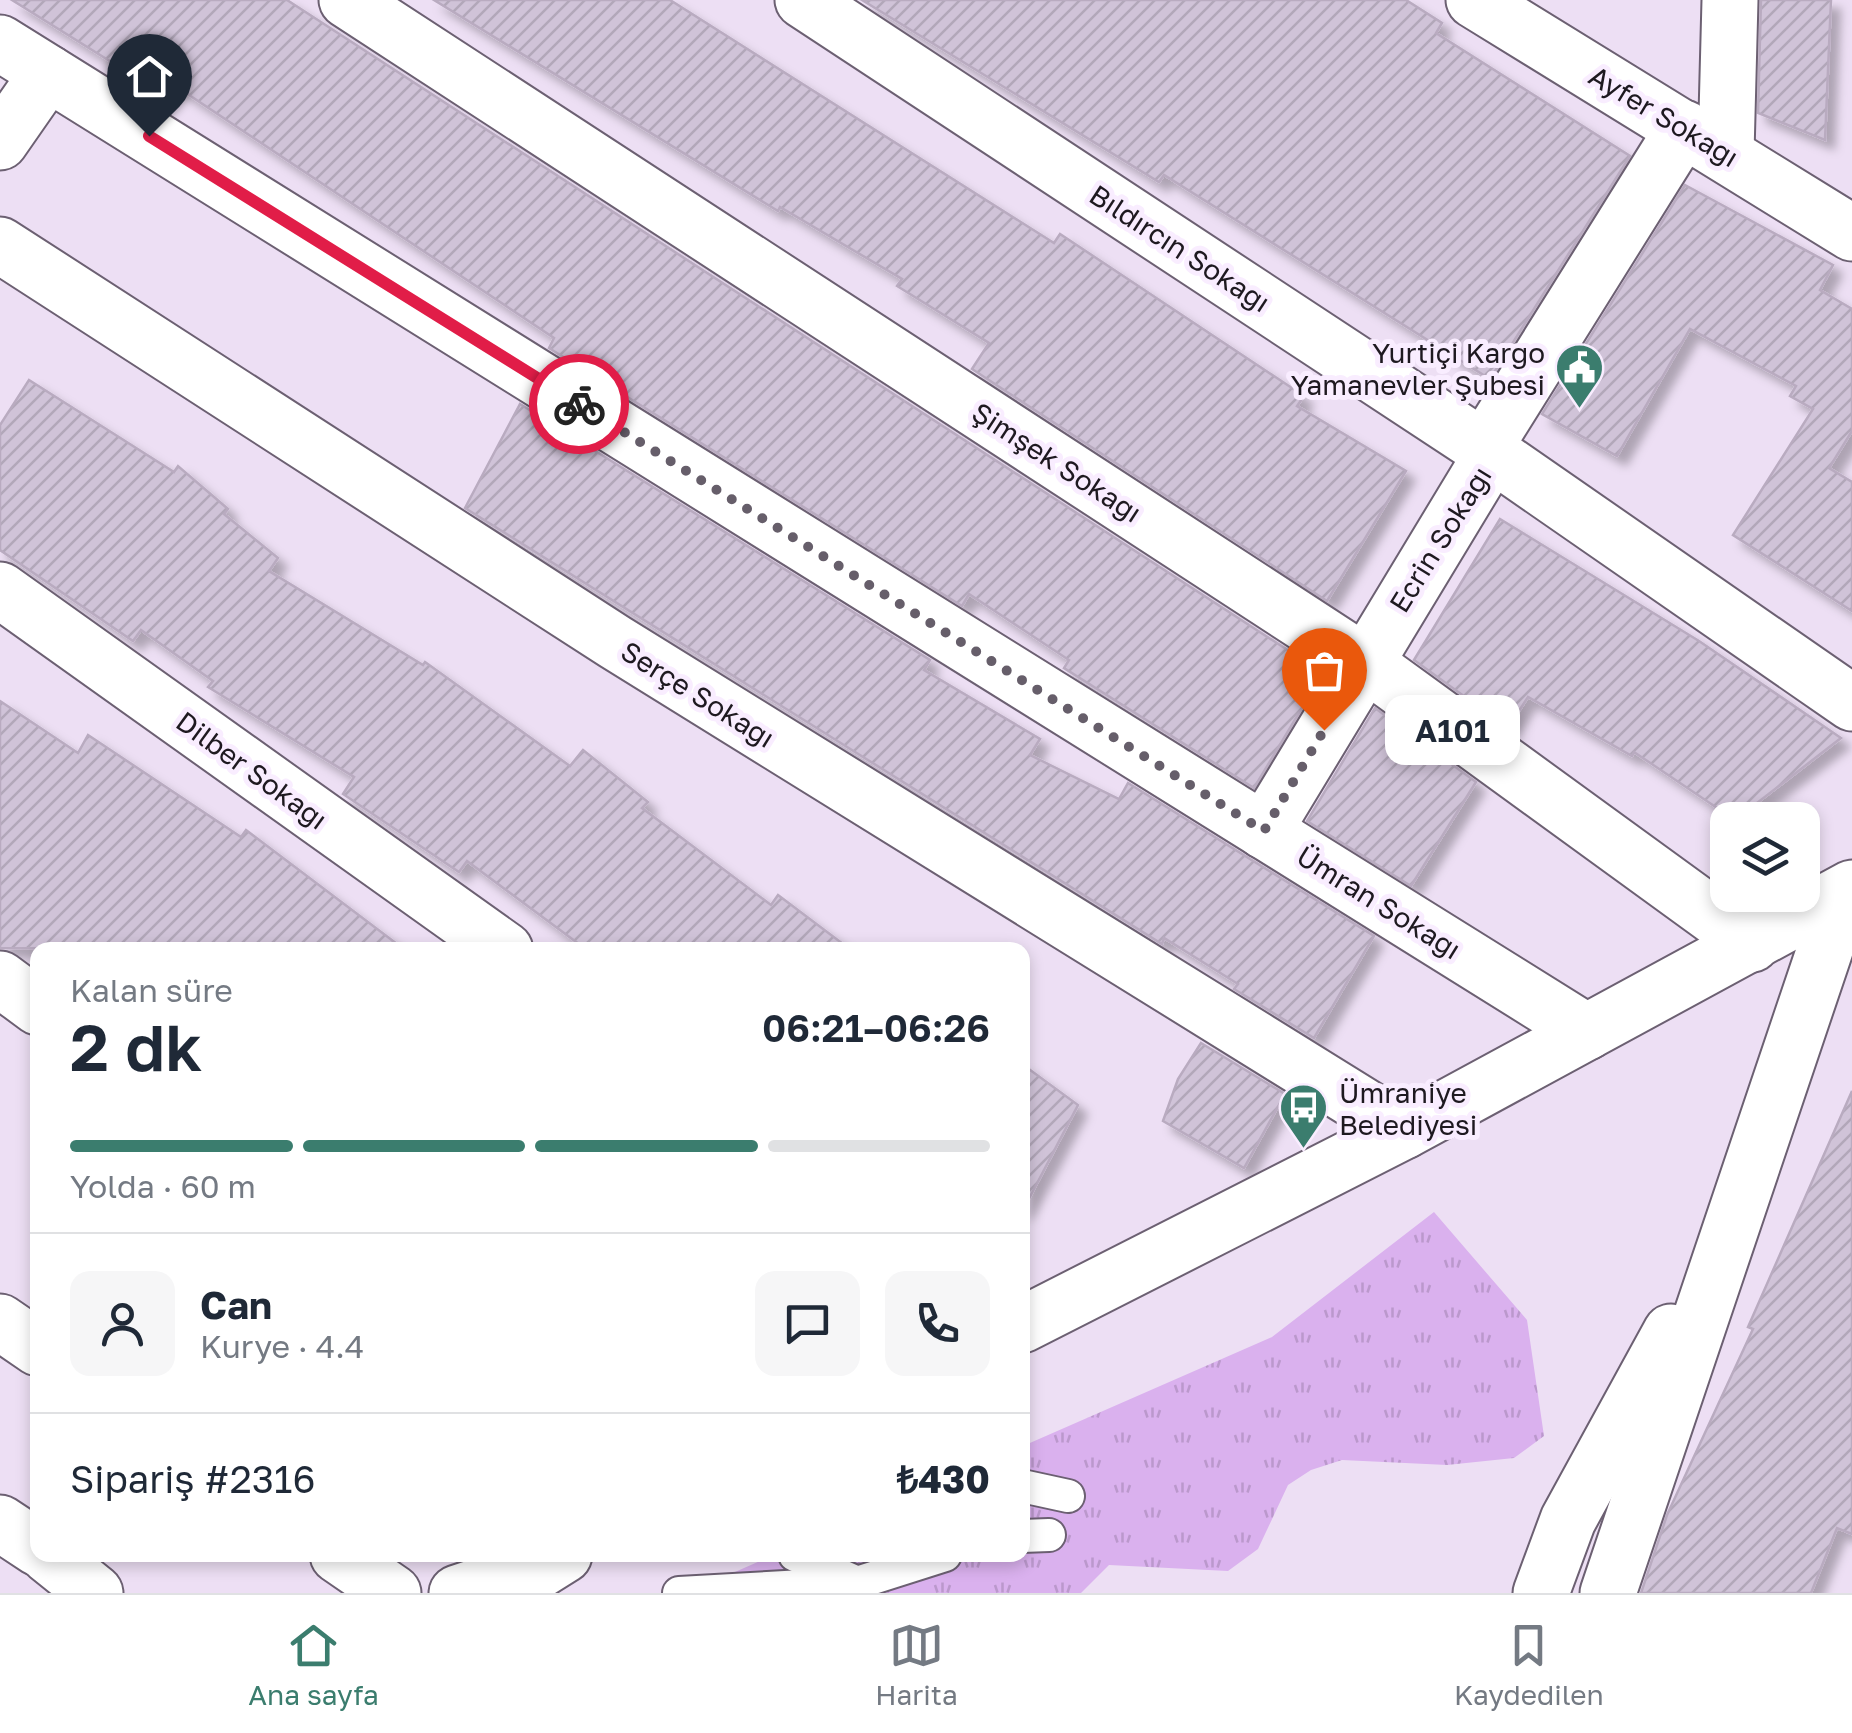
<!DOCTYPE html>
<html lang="tr">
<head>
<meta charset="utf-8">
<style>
	:root { --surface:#fff; --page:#f6f6f7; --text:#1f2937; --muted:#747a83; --line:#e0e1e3; --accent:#3b7d6e }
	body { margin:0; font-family:"Golos Text",sans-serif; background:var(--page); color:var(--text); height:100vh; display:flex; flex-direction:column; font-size:38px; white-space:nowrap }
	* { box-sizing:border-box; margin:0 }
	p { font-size:32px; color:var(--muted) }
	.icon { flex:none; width:55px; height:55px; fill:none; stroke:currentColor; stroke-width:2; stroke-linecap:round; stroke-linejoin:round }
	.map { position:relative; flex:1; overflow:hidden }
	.side { position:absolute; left:30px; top:942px; width:1000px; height:620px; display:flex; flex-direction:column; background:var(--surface); border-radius:20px; box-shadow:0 5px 15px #0003 }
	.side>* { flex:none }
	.fabs { position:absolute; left:1710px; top:802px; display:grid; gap:20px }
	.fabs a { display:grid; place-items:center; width:110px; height:110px; border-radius:20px; background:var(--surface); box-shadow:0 5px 15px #0003; font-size:50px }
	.pin { position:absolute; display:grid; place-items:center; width:85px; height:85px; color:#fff; margin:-102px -42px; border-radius:50% 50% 50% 0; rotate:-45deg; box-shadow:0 0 10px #0007 }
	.pin .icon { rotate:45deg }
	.courier { position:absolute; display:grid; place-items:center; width:100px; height:100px; margin:-50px; border:8px solid #e11d48; border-radius:50%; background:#fff; color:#222; box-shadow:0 2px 12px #0007 }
	.bubble { position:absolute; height:70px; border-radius:20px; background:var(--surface); box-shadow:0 5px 15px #0003; font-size:32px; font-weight:600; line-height:70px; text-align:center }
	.overview em { font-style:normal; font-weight:600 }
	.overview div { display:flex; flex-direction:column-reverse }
	.overview { display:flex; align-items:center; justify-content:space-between; height:170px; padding:0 40px }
	h1 { font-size:65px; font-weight:600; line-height:75px }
	.bar { display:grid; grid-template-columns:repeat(4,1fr); gap:15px 10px; align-content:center; height:120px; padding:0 40px }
	.bar i { height:12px; border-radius:8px; background:var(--line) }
	.bar .current { background:var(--accent) }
	.bar p { grid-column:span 4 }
	.line { display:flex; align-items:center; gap:25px; padding:0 40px; border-top:2px solid var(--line) }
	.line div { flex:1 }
	.round { display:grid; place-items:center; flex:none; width:105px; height:105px; border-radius:20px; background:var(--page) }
	.menu { display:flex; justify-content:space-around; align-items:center; height:140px; border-top:2px solid var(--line); background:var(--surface); font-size:28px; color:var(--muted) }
	.menu a { display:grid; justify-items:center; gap:5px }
	.menu .current { color:var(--accent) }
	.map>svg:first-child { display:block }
	.grass { fill:url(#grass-tufts) }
	.building { fill:url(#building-hatch); stroke:#b9abc0; stroke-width:2.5; filter:url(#shadow) }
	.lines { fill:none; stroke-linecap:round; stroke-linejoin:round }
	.lane-casing { stroke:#6c6072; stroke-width:36 }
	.street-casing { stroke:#6c6072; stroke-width:59 }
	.secondary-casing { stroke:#6c6072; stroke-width:59 }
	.lane { stroke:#fff; stroke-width:32 }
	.street { stroke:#fff; stroke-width:55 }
	.secondary { stroke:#fff; stroke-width:55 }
	.done { stroke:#665e6a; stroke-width:10; stroke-dasharray:0 18 }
	.route { stroke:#e11d48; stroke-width:12 }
	.labels { text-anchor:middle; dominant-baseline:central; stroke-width:10; stroke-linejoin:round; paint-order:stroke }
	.street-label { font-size:28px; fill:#1e1920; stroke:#f9edff }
	.poi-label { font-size:28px; fill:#1e1920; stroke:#f9edff; text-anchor:end }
</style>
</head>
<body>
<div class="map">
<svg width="1852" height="1593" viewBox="0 0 1852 1593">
	<defs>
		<pattern id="grass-tufts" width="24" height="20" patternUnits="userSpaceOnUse" patternTransform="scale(2.5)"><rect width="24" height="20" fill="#dab1ee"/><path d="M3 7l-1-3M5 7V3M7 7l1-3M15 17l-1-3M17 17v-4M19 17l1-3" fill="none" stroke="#bb98cc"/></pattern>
		<pattern id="building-hatch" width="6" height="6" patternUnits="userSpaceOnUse" patternTransform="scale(2.5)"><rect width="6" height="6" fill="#d0c3d8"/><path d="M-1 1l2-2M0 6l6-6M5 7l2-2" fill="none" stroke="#b2a7b9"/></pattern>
		<filter id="shadow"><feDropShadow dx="9" dy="9" stdDeviation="5" flood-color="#0004"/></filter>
	</defs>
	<rect width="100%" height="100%" fill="#eddff4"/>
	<path class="grass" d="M1434,1212l93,108 17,116 -30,22 -67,7 -105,-5 -31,10 -23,15 -30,64 -30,22 -119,-6 -28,28h-394l87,-38h248l1,-109 249,-109z"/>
	<g class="building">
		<path d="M12,0h275l1036,673 -69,115 -190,-120 5,-8 -100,-66 -7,12 -413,-258 5,-10 -401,-267 -8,12z"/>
		<path d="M434,0h236l384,243 6,-9 244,162 -7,10 109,65 -79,130 -355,-232 17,-26 -92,-57 5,-7 -122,-72 -2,4z"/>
		<path d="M862,0h544l36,23 -6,10 194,123 -140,223 -326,-204 -5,7z"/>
		<path d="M1761,0h70l-6,140 -67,-27z"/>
		<path d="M1685,185l148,80 -13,25 32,19v122l-23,37 23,14v129l-119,-76 80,-126 -23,-13 6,-10 -106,-57 -73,127 -75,-42z"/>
		<path d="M29,380l145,92 4,-6 50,43 -4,5 54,44 -9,13 154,94 2,-3 145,104 13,-16 65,52 -6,6 129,97 7,-10 73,55h-264l-120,-89 -8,11 -116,-78 11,-17 -146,-90 5,-6 -72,-51 -8,11 -133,-91v-125z"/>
		<path d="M520,404l410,256 -6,10 116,69 -10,16 89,44 9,-16 246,153 -60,102 -80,-49 4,-5 -74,-46 -2,6 -697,-436z"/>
		<path d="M1500,519l199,122 142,97 -106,82 -101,-68 -2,4 -104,-59 -20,31 -94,-68z"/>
		<path d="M0,701l78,52 10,-18 153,102 5,-7 159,120 -405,-2z"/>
		<path d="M1375,708l101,74 -65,104 -104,-65z"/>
		<path d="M1201,1043l84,51 -41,74 -81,-47 15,-42z"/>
		<path d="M1022,1064l56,41 -56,107z"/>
		<path d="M1852,1091v443l-15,-6 -26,65h-170l26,-78 86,-186 -5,-2z"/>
	</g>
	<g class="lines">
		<defs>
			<g id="lane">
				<path d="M1022,1486l46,10"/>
				<path d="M1022,1536l27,-1"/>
				<path d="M795,1555l56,25"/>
				<path d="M679,1593l178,-10 88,-28"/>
			</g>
			<g id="street">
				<path d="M347,0l1017,662 388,282"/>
				<path d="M803,0l681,448 368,255"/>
				<path d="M1474,0l378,233"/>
				<path d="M0,43l1587,989"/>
				<path d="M0,142l48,-69"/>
				<path d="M1726,153l4,-153"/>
				<path d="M0,245l615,397 789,489"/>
				<path d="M1484,448l200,-320"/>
				<path d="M0,590l505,360"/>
				<path d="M1264,831l228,-377"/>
				<path d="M0,979l38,28"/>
				<path d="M0,1322l38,26"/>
				<path d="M0,1523l38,25"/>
				<path d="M48,1555l47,38"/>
				<path d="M338,1555l55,38"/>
				<path d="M457,1593l91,-30"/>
				<path d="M1541,1593l27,-73 103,-188"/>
				<path d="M1608,1593l235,-697"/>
			</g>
			<g id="secondary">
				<path d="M1022,1325l382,-194 448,-243"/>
				<path d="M503,1593l61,-38"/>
			</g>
		</defs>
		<use href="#lane" class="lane-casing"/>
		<use href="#street" class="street-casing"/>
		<use href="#secondary" class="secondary-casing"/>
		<use href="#lane" class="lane"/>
		<use href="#street" class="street"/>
		<use href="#secondary" class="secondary"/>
	</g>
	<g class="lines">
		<path class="done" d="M579,404l685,427 60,-101"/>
		<path class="route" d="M149,136l430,268"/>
	</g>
	<defs>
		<symbol id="civic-pin" viewBox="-11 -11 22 30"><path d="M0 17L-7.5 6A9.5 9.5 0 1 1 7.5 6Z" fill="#3b7d6e" stroke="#f9edff"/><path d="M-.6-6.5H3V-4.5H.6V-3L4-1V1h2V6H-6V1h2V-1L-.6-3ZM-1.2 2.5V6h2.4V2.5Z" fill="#fff"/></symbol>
		<symbol id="bus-pin" viewBox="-11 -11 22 30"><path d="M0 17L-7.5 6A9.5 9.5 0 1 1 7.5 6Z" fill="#3b7d6e" stroke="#f9edff"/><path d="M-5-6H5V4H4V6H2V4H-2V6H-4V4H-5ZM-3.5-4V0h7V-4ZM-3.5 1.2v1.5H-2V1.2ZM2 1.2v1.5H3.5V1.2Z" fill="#fff"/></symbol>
	</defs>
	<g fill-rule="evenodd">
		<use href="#civic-pin" x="1552" y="340" width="55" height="75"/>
		<use href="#bus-pin" x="1276" y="1080" width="55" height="75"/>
	</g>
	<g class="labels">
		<g class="street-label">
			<text transform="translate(1664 116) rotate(31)">Ayfer Sokağı</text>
			<text transform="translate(1180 248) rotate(33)">Bıldırcın Sokağı</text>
			<text transform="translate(1057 462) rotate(33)">Şimşek Sokağı</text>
			<text transform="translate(1440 539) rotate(-58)">Ecrin Sokağı</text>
			<text transform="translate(698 694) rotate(32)">Serçe Sokağı</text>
			<text transform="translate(252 770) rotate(36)">Dilber Sokağı</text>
			<text transform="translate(1379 902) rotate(32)">Ümran Sokağı</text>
		</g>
		<g class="poi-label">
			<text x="1545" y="352">Yurtiçi Kargo<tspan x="1545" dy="32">Yamanevler Şubesi</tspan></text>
			<text x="1339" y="1092" text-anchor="start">Ümraniye<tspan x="1339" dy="32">Belediyesi</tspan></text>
		</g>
	</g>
</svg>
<div class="fabs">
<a><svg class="icon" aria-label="layers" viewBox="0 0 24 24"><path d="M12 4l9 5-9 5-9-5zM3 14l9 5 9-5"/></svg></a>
</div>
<div class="pin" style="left:1324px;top:730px;background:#ea580c"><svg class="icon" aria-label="bag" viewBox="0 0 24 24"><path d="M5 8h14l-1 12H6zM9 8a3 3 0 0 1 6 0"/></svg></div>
<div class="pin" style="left:149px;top:136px;background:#1f2937"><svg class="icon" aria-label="home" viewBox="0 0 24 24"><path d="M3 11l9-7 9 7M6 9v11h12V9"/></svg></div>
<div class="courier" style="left:579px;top:404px"><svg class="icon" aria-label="bike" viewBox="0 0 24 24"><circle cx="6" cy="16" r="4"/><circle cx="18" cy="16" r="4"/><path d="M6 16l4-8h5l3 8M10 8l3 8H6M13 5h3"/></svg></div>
<div class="bubble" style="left:1385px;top:695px;width:135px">A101</div>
<section class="side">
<div class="overview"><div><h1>2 dk</h1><p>Kalan süre</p></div><em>06:21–06:26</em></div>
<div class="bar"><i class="current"></i><i class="current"></i><i class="current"></i><i></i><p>Yolda · 60 m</p></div>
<div class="line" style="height:180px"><a class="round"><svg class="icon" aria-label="person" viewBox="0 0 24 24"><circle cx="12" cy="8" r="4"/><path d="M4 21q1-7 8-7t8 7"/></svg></a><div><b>Can</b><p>Kurye · 4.4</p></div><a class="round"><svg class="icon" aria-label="chat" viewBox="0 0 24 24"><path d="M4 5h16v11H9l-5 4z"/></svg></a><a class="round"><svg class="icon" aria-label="phone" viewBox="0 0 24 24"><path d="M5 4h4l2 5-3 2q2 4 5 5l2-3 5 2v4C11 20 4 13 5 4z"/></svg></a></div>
<div class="line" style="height:130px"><div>Sipariş #2316</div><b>₺430</b></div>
</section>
</div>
<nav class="menu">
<a class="current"><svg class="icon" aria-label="home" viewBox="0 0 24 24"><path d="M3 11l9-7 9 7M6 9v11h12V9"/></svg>Ana sayfa</a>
<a><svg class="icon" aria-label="map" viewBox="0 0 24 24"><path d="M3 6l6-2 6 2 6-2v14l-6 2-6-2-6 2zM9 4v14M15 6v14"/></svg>Harita</a>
<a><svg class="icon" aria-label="saved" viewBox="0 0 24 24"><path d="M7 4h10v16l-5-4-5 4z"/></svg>Kaydedilen</a>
</nav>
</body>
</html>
